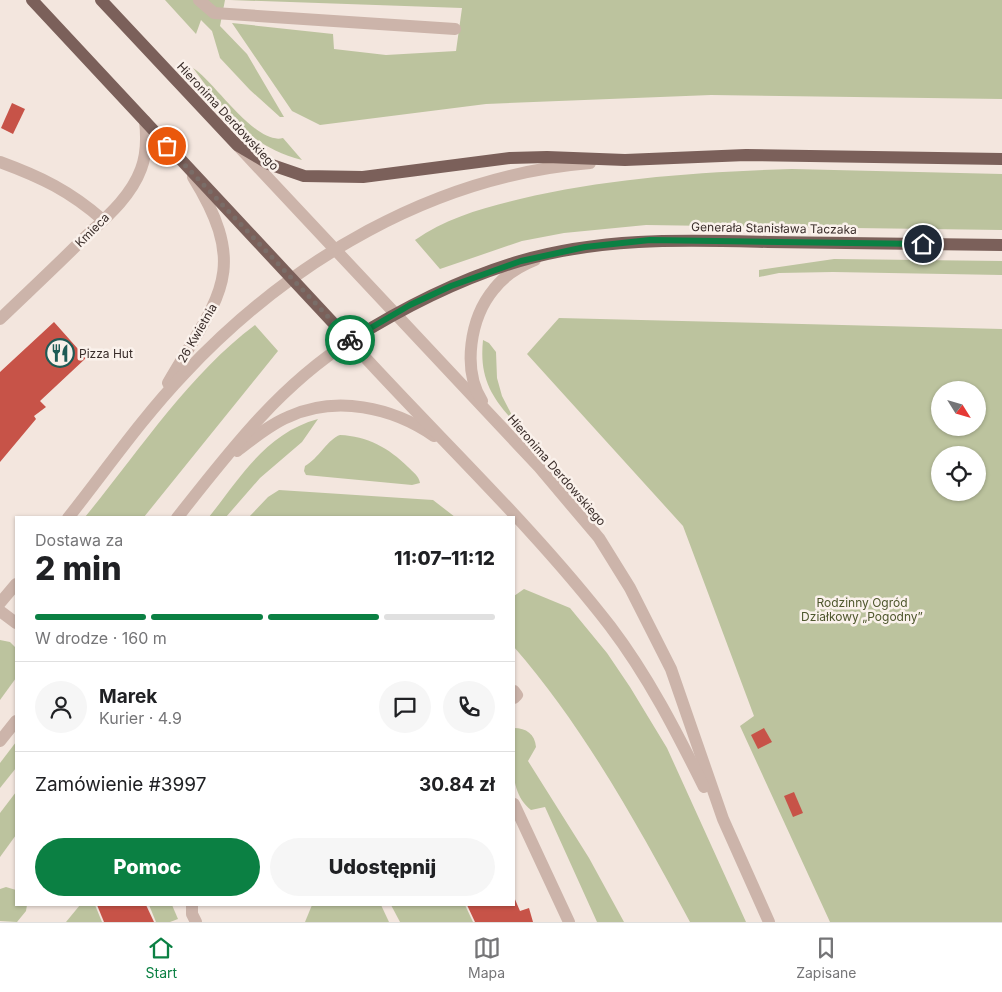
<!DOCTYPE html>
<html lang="pl">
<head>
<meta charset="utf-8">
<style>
	:root { --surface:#fff; --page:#f6f6f6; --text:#202124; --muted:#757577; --line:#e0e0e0; --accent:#0b8043 }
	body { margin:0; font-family:Inter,sans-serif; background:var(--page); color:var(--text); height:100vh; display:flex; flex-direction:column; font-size:19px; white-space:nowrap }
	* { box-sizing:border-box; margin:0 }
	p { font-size:16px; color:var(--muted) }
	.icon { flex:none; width:28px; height:28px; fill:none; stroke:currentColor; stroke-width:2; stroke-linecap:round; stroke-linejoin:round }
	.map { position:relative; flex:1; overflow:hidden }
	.panel { position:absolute; left:15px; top:516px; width:500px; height:390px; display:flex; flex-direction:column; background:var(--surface); border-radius:0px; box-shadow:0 1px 4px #0004 }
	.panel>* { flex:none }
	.needle { width:32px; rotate:127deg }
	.fabs { position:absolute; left:931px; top:381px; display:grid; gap:10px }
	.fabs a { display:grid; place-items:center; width:55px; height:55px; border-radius:50%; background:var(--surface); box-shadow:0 1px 4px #0004; font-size:25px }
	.pin { position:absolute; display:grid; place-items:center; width:42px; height:42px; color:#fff; margin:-21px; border:2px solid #fff; border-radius:50%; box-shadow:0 1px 5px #0007 }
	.courier { position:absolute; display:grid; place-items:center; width:50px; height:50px; margin:-25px; border:4px solid #0b8043; border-radius:50%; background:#fff; color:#222; box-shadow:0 1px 6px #0007 }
	.overview em { font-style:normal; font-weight:800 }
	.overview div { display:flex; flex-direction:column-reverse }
	.overview { display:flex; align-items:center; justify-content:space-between; height:85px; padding:0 20px }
	h1 { font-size:32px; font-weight:800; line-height:38px }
	.bar { display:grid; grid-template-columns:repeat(4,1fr); gap:8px 5px; align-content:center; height:60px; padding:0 20px }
	.bar i { height:6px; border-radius:4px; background:var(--line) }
	.bar .selected { background:var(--accent) }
	.bar p { grid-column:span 4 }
	.line { display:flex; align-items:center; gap:12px; padding:0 20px; border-top:1px solid var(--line) }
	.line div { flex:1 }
	.round { display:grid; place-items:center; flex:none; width:52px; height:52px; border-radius:26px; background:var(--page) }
	.primary-button { display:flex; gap:10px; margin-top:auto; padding:10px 20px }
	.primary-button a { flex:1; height:58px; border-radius:30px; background:var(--accent); color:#fff; font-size:20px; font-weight:800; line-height:58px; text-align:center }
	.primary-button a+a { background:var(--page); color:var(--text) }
	.tabs { display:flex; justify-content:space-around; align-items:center; height:70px; border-top:1px solid var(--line); background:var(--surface); font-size:14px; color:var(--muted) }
	.tabs a { display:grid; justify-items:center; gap:2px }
	.tabs .selected { color:var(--accent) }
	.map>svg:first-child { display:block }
	.green { fill:#bcc39e; fill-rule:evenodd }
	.building { fill:#c75348 }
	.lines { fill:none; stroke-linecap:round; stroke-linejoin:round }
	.minor { stroke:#ccb4aa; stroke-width:12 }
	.major { stroke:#7b605a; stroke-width:12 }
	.done { stroke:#7a6d68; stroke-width:5; stroke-dasharray:0 9 }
	.route { stroke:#0b8043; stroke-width:6 }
	.labels { text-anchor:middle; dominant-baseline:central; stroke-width:5; stroke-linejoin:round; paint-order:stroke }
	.street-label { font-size:12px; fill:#392c29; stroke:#faf1eb }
	.poi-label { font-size:12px; fill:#392c29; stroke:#faf1eb; text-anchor:start }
	.park-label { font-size:12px; fill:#4e572d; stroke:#faf1eb }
</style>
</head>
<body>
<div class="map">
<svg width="1002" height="922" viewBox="0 0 1002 922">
	<rect width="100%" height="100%" fill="#f3e6de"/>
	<g class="green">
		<path d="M165,0h60l-5,26 27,28 37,63h-4l-30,-27 -30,-32 -8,-27 -11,-11 -5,14z"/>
		<path d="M230,0h772v99l-291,-4 -225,9 -166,21 -28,-14 -60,-88 101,11 1,15 52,6 70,-4 6,-43z"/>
		<path d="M193,68c21,13 63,78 90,70l19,22c-56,-15 -76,-48 -109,-92z"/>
		<path d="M792,169l210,5v56l-356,-5 -82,8 -42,8 -82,28 -25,-29c31,-22 68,-32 105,-41 89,-21 180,-27 272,-30z"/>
		<path d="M834,259l168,2v14l-169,-3 -54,1 -20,4v-7z"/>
		<path d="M559,318l443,11v593h-172l-90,-196 14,-10 -71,-190 -156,-172zM940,390h38v38h-38zM940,455h38v37h-38z"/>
		<path d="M255,325l23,26 -134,166h-59c53,-64 103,-142 170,-192z"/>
		<path d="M483,340l6,3 7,9 1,26 5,18 15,29c-25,-27 -38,-46 -34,-85z"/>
		<path d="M318,419l-16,23 -42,36 -34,39h-17c31,-39 57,-84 109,-98z"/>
		<path d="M340,435c27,1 49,13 68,32 5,5 11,9 12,16l-8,2 -106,-10 -2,-4 1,-5c13,-7 24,-28 35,-31z"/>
		<path d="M279,490l154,10 22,17h-209h3l19,-20z"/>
		<path d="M524,589l46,19 37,45 23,34 37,61 79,174h-56c-50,-93 -106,-195 -176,-275v-51z"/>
		<path d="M0,640l10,2 6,6v30l-16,22z"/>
		<path d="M514,728c12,0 21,6 22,19l-8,14 61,97 35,64h-27l-52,-115 -14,3c-24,-19 -17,-54 -17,-82z"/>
		<path d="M16,742v26l-16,20v-25z"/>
		<path d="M16,792v43l-16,22v-44z"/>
		<path d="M6,887l10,3v15h11l-1,6 -9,11 -17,-1v-32z"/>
		<path d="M80,905h15l7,17h-36z"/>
		<path d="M149,905h23l6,14 -8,3h-14z"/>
		<path d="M312,905h69l8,17h-84z"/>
		<path d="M391,905h74l8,17h-73z"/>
	</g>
	<g class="building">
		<path d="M12,103l13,6 -12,25 -12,-6z"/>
		<path d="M54,322l32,36 -46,43 6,6 -12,9 2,3 -36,43v-90z"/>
		<path d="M764,728l8,14 -14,7 -7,-14z"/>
		<path d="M794,792l9,21 -10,4 -9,-21z"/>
		<path d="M514,897l6,14 9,-3 4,14h-58l-8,-17h47z"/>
		<path d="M97,905h49l8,17h-50z"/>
	</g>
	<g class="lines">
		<g class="minor">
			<path d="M199,0l15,13 241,16"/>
			<path d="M239,147l300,320 60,71 31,50 41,81 52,150 46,103"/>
			<path d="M0,162c41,15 70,29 103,58"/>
			<path d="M0,319c27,-26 54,-51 80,-77 22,-21 50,-43 61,-73 6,-16 6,-31 4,-48"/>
			<path d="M168,383c49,-85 84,-111 25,-206"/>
			<path d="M482,401c-20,-32 -12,-83 12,-112 10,-13 26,-23 41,-29"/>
			<path d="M237,451c16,-12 32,-26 51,-34 48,-22 104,-10 146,19"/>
			<path d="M68,518c38,-48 74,-100 116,-144 107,-114 249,-198 406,-211"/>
			<path d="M177,518c52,-66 102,-132 173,-177 86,95 181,183 260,285 38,50 66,105 94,161"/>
			<path d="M0,603l16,-19"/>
			<path d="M0,611l16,12"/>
			<path d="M514,691l3,4 -3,3"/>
			<path d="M0,741l16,-20"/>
			<path d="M514,804l55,118"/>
			<path d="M192,905v9l4,8"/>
		</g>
		<g class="major">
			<path d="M32,0l318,341c54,-34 109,-62 170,-80 83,-24 163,-21 248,-19 78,1 156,2 234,3"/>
			<path d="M101,0l136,145 32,19 35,12 59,1 147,-19 37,-1 78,3 121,-5 256,4"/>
		</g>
	</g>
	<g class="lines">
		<path class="done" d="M167,146l183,194"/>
		<path class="route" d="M350,340l60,-35 41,-19 70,-25 64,-14 65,-7 273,4"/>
	</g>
	<defs>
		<symbol id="restaurant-ring" viewBox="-11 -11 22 22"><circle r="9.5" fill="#faf1eb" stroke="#1e5b56" stroke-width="1.5"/><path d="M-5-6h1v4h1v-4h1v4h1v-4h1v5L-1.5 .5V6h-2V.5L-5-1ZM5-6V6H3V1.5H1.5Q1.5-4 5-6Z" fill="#1e5b56"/></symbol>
	</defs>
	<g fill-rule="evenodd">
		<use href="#restaurant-ring" x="44" y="337" width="32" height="32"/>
	</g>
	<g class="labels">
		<g class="street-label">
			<text transform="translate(228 116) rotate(47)">Hieronima Derdowskiego</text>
			<text transform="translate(774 228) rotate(1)">Generała Stanisława Taczaka</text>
			<text transform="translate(92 230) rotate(-45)">Kmieca</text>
			<text transform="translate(197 333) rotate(-60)">26 Kwietnia</text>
			<text transform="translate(557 470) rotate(49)">Hieronima Derdowskiego</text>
		</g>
		<g class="poi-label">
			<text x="79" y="353">Pizza Hut</text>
		</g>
		<g class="park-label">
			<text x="862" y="602">Rodzinny Ogród<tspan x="862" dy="14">Działkowy „Pogodny”</tspan></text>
		</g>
	</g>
</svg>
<div class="fabs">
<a><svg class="needle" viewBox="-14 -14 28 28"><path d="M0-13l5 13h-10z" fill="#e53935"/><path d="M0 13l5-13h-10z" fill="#757577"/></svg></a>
<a><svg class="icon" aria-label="locate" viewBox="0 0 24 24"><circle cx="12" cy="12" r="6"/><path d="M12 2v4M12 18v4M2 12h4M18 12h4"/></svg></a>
</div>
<div class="pin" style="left:167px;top:146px;background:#ea580c"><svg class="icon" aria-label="bag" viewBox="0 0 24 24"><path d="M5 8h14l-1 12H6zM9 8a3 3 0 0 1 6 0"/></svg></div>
<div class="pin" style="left:923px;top:244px;background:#1f2937"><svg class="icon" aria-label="home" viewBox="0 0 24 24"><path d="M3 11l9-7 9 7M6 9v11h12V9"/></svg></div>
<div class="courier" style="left:350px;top:340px"><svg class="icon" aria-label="bike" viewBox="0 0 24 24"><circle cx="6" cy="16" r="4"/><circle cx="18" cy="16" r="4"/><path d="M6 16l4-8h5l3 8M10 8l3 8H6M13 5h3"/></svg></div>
<section class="panel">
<div class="overview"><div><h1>2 min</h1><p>Dostawa za</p></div><em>11:07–11:12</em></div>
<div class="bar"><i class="selected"></i><i class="selected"></i><i class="selected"></i><i></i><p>W drodze · 160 m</p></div>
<div class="line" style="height:90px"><a class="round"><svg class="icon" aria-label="person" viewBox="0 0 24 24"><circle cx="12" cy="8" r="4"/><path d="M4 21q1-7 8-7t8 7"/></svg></a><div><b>Marek</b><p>Kurier · 4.9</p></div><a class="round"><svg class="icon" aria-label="chat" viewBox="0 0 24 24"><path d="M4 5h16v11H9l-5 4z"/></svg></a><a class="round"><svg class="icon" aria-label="phone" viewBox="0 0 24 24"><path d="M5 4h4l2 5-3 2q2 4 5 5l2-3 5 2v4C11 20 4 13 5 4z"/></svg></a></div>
<div class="line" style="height:65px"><div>Zamówienie #3997</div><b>30.84 zł</b></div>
<div class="primary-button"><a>Pomoc</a><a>Udostępnij</a></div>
</section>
</div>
<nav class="tabs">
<a class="selected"><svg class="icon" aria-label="home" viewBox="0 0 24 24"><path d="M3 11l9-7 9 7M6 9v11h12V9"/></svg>Start</a>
<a><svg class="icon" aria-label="map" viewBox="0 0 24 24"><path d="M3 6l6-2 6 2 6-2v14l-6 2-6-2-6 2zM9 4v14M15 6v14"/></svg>Mapa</a>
<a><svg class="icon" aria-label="saved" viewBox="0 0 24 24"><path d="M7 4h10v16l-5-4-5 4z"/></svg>Zapisane</a>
</nav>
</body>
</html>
